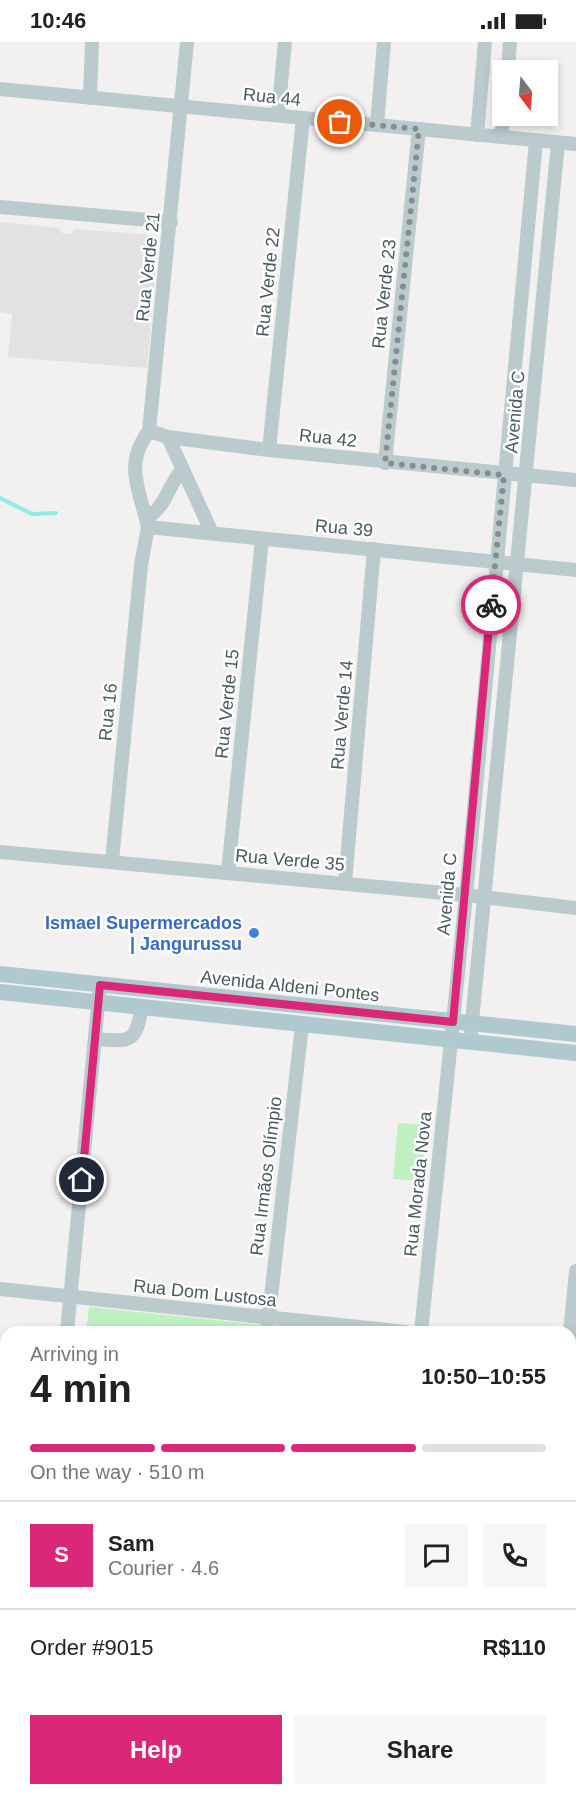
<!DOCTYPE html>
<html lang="en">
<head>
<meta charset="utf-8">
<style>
	:root { --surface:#fff; --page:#f6f6f6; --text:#222; --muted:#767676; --line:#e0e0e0; --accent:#db2777 }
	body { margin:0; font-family:Helvetica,sans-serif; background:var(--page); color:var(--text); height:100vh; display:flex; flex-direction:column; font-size:22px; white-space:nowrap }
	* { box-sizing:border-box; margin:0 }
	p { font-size:20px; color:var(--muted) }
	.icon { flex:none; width:33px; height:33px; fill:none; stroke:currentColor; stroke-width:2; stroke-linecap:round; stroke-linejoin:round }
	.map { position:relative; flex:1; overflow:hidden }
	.drawer { position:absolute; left:0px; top:1284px; width:576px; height:470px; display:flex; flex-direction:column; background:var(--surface); border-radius:18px 18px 0 0; box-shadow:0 3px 9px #0003 }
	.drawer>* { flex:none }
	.needle { width:39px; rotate:164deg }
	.buttons { position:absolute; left:492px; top:18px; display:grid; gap:12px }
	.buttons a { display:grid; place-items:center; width:66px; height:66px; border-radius:0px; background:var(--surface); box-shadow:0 3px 9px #0003; font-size:30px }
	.pin { position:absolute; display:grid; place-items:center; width:51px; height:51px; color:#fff; margin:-26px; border:3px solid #fff; border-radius:50%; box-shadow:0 2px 6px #0007 }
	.courier { position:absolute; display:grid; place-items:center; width:60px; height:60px; margin:-30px; border:4px solid #db2777; border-radius:50%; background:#fff; color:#222; box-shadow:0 2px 8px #0007 }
	.head em { font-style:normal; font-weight:800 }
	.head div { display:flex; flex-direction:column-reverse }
	.head { display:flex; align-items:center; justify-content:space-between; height:102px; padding:0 30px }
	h1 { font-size:39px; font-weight:800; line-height:45px }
	.bar { display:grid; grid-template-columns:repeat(4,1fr); gap:9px 6px; align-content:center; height:72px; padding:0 30px }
	.bar i { height:8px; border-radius:4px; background:var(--line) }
	.bar .active { background:var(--accent) }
	.bar p { grid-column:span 4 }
	.line { display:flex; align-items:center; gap:15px; padding:0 30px; border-top:2px solid var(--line) }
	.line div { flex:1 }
	.round { display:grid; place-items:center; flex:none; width:63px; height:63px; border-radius:0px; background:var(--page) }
	.action { display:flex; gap:12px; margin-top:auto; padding:12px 30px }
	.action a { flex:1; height:69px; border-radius:0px; background:var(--accent); color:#fff; font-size:24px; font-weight:800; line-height:69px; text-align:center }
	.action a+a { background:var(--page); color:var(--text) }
	.status { display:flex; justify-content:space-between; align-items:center; height:42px; padding:0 30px; background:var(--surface); direction:ltr }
	.status svg { height:16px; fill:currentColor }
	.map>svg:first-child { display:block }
	.education { fill:#e3e1e3 }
	.green { fill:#bef0c2 }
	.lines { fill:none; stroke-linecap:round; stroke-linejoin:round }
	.stream { stroke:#8bede3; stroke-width:4 }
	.minor { stroke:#bbcacd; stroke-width:14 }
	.major { stroke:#afc9cf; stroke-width:16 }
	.done { stroke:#848e91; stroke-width:6; stroke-dasharray:0 10.8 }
	.route { stroke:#db2777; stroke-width:8 }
	.shop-dot { fill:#3f7fe0; stroke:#fff; stroke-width:2 }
	.labels { text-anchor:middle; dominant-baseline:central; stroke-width:5; stroke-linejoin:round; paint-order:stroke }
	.street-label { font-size:18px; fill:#485a5e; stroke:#fff }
	.shop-label { font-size:18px; font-weight:bold; fill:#366cbe; stroke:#fff; text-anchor:end }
</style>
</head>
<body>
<div class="status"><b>10:46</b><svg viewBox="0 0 49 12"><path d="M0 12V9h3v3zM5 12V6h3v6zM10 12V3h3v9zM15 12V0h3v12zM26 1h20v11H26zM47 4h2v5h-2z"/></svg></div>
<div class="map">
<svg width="576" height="1753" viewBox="0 0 576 1753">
	<rect width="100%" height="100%" fill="#f2f0f1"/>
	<path class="education" d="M0,180l59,6 3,5 8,1 5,-5 78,6 5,6 -11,127 -139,-11 4,-43 -12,-2z"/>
	<g class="green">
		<path d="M398,1081l29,2 -5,56 -29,-2z"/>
		<path d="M89,1265l174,18 -1,7h-176z"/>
	</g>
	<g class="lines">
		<path class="stream" d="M0,456l32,16 24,-1"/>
		<g class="minor">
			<path d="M508,28l2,-28"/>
			<path d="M0,47l576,55"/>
			<path d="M90,56l2,-56"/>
			<path d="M278,73l7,-73"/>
			<path d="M377,83l7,-83"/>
			<path d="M477,93l8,-93"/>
			<path d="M501,95l2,-21"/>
			<path d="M0,165l171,15"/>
			<path d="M149,389l19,6 101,13 307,30"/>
			<path d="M149,389l38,-389"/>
			<path d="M168,395l44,96"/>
			<path d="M269,408l34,-332"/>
			<path d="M385,421l34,-334"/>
			<path d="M147,476c20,-13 19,-29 35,-48"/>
			<path d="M148,485c-8,-37 -25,-62 1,-96"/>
			<path d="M0,810l466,43 110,13"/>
			<path d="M112,819l29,-296 7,-38 428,43"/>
			<path d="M228,830l34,-333"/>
			<path d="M345,841l29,-334"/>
			<path d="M95,997c36,3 41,4 47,-33"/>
			<path d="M470,1000l88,-899"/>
			<path d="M0,1247l406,43"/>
			<path d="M67,1290l32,-338"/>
			<path d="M267,1290l35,-307"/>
			<path d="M421,1290l45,-437 70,-754"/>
			<path d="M570,1292l6,-63"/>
			<path d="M570,1306l6,1"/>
			<path d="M0,1550l6,1"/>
			<path d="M570,1609h6"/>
			<path d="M0,1646l6,1"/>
			<path d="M0,1732l6,1"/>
			<path d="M26,1753v-5"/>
			<path d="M220,1753l1,-5"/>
			<path d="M373,1753l1,-5"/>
			<path d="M523,1753l1,-5"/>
		</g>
		<g class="major">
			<path d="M0,932l576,60"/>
			<path d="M0,950l576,61"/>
		</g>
	</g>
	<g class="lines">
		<path class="done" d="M340,80l79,7 -34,334 119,12 -13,130"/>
		<path class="route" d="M82,1138l18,-195 353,37 38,-417"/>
	</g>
	<circle class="shop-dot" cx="254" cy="891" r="6"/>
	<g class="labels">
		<g class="street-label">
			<text transform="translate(272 55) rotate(6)">Rua 44</text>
			<text transform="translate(148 225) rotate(-84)">Rua Verde 21</text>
			<text transform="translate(268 240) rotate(-84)">Rua Verde 22</text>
			<text transform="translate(384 252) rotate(-84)">Rua Verde 23</text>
			<text transform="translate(515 370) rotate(-85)">Avenida C</text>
			<text transform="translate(328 396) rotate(6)">Rua 42</text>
			<text transform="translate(344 486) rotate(5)">Rua 39</text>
			<text transform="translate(227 662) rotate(-84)">Rua Verde 15</text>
			<text transform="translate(108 670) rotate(-84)">Rua 16</text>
			<text transform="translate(342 673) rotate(-85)">Rua Verde 14</text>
			<text transform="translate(290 818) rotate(5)">Rua Verde 35</text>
			<text transform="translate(447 852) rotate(-85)">Avenida C</text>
			<text transform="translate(290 944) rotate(6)">Avenida Aldeni Pontes</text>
			<text transform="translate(266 1134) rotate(-83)">Rua Irmãos Olímpio</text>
			<text transform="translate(418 1142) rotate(-84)">Rua Morada Nova</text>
			<text transform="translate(205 1251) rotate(6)">Rua Dom Lustosa</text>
		</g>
		<g class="shop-label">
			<text x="242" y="881">Ismael Supermercados<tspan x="242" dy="21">| Jangurussu</tspan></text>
		</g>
	</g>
</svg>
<div class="buttons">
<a><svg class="needle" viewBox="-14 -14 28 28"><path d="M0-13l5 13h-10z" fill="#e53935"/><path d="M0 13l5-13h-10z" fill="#767676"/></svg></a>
</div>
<div class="pin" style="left:340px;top:80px;background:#ea580c"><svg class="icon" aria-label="bag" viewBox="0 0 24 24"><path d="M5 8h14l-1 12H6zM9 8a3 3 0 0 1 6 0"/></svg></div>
<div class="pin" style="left:82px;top:1138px;background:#1f2937"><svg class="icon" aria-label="home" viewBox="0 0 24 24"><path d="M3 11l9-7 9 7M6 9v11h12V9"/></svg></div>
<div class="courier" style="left:491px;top:563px"><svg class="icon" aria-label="bike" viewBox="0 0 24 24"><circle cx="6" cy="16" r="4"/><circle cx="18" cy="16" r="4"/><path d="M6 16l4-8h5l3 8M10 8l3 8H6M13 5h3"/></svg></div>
<section class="drawer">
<div class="head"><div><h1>4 min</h1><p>Arriving in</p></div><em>10:50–10:55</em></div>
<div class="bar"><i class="active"></i><i class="active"></i><i class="active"></i><i></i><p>On the way · 510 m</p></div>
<div class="line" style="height:108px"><b class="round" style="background:var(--accent);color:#fff">S</b><div><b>Sam</b><p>Courier · 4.6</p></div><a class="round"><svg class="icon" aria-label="chat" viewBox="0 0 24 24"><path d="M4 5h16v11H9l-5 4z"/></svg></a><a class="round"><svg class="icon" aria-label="phone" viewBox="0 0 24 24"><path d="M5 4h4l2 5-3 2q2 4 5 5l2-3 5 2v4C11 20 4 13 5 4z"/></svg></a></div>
<div class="line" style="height:78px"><div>Order #9015</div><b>R$110</b></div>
<div class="action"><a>Help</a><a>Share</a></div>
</section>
</div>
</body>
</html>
